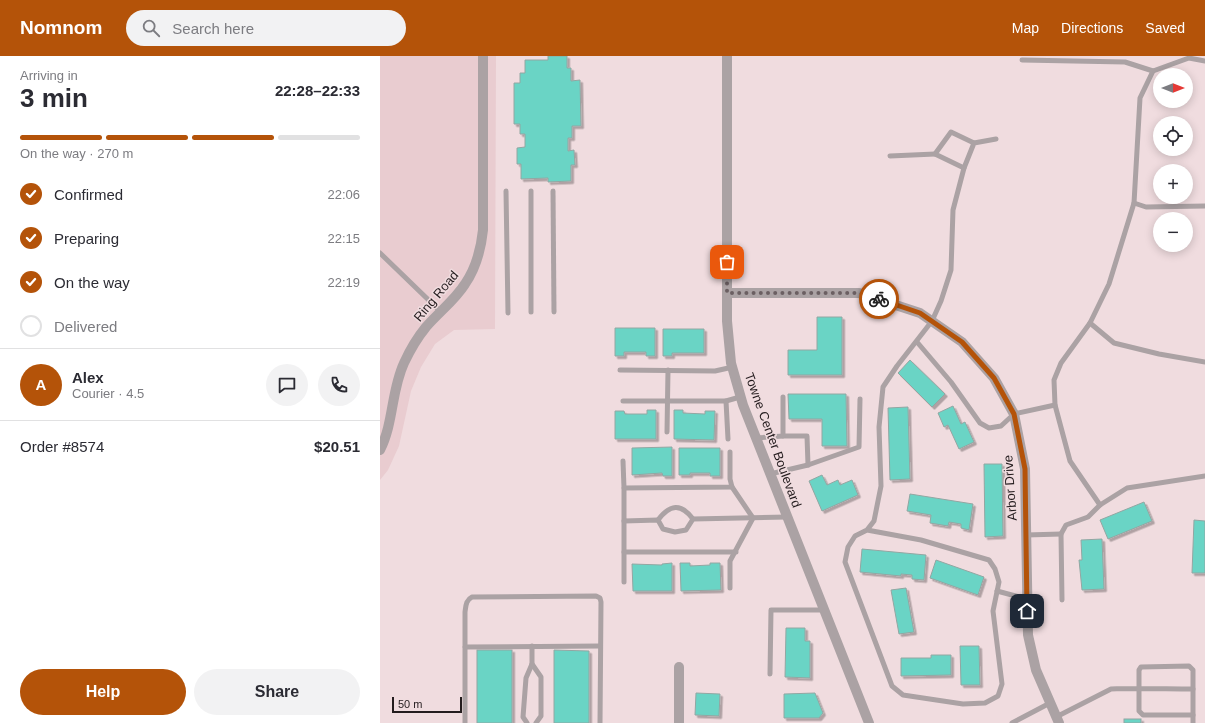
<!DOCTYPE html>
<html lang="en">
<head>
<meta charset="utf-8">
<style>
	:root { --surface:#fff; --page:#f2f2f3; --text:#2b2b33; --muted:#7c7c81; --line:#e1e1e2; --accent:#b45309 }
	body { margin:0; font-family:Arial,sans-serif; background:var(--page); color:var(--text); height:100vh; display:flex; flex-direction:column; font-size:15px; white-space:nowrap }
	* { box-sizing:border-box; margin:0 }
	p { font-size:13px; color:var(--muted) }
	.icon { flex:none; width:22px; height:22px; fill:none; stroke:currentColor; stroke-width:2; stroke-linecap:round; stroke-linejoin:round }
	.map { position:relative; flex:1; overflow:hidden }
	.panel { display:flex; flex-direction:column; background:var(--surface); width:380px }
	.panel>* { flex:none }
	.needle { width:26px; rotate:90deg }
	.controls { position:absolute; left:773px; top:12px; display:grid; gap:8px }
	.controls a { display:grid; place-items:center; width:40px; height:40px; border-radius:50%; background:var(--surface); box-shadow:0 2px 10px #0003; font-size:20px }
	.scale { position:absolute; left:12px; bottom:10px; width:70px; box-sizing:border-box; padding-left:4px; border:2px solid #241c1e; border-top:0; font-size:11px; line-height:14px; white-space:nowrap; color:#241c1e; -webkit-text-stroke:3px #f0dcdf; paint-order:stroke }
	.pin { position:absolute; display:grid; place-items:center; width:34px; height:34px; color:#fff; margin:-17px; border-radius:8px; box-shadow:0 2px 6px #0006 }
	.courier { position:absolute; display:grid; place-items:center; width:40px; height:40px; margin:-20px; border:3px solid #b45309; border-radius:50%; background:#fff; color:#222; box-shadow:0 1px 5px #0007 }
	.overview em { font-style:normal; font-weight:700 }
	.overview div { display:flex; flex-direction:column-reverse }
	.overview { display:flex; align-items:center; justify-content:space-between; height:68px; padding:0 20px }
	h1 { font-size:26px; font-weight:700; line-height:30px }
	.bar { display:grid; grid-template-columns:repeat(4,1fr); gap:6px 4px; align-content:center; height:48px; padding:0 20px }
	.bar i { height:5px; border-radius:3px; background:var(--line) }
	.bar .selected { background:var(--accent) }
	.bar p { grid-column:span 4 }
	.line { display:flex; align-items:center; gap:10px; padding:0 20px; border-top:1px solid var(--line) }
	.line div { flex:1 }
	.round { display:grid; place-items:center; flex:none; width:42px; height:42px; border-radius:21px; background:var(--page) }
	ol { padding:0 20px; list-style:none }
	li { display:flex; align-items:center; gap:12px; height:44px }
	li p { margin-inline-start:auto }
	li .icon { padding:4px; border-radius:50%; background:var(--accent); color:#fff; stroke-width:4 }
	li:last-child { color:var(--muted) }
	li i { width:22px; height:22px; border:2px solid var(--line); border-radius:50% }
	.cta { display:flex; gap:8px; margin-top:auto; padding:8px 20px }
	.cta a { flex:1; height:46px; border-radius:24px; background:var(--accent); color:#fff; font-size:16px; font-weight:700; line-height:46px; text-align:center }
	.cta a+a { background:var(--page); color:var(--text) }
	header { display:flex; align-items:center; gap:24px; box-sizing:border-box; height:56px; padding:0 20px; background:var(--accent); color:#fff }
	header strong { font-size:19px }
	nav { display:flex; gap:22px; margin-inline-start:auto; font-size:14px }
	.search { width:280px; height:36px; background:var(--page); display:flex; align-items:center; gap:10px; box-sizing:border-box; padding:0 14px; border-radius:22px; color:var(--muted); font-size:15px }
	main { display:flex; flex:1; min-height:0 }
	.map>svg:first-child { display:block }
	.built { fill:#e9ccd0 }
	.building { fill:#6bd4c5; stroke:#92a6a2; filter:url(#shadow) }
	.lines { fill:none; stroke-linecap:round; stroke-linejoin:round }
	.lane { stroke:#aba2a4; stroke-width:5 }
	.street { stroke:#aba2a4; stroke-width:10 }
	.done { stroke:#6b5f62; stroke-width:4; stroke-dasharray:0 7.2 }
	.route { stroke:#b45309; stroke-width:5 }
	.labels { text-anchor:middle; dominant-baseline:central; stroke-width:3; stroke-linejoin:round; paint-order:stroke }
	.street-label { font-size:13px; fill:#241c1e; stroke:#f0dcdf }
</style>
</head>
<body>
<header>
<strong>Nomnom</strong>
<div class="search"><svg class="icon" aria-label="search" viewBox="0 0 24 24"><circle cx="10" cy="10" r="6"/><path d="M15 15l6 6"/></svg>Search here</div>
<nav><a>Map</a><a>Directions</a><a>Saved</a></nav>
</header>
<main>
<section class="panel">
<div class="overview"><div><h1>3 min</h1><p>Arriving in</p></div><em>22:28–22:33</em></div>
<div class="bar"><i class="selected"></i><i class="selected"></i><i class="selected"></i><i></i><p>On the way · 270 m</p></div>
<ol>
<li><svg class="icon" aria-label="check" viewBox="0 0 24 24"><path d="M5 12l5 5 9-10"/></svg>Confirmed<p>22:06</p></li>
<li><svg class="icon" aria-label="check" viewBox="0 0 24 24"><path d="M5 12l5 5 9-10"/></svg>Preparing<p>22:15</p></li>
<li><svg class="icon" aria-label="check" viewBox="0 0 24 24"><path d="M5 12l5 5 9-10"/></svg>On the way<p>22:19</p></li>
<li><i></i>Delivered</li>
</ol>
<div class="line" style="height:72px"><b class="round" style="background:var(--accent);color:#fff">A</b><div><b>Alex</b><p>Courier · 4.5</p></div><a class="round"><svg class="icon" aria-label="chat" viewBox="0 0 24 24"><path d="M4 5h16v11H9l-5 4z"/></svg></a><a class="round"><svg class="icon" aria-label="phone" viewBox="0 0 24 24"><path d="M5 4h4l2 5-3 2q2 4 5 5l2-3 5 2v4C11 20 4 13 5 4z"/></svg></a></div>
<div class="line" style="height:52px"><div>Order #8574</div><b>$20.51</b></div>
<div class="cta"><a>Help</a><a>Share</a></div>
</section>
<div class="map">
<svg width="825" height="667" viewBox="0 0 825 667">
	<defs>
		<filter id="shadow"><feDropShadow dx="2.5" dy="2.5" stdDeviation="0" flood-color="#0004"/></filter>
	</defs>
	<rect width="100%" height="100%" fill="#f0dcdf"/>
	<path class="built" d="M0,0h116l-1,273 -41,1 -19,14 -14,23 -10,24 -12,55 -11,24 -8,10z"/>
	<g class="building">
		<path d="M168,0h19v12h4v13l9,-1 1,46h-9v12h-4v13l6,-1 1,15h-4v16l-23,1v-4l-27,1v-15h-4v-16l8,-1v-13h-5v-10h-6v-41h6v-10h5v-13h23z"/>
		<path d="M437,261h25v58h-54v-25h29z"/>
		<path d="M235,272h40v28h-9v-4h-22v4h-9z"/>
		<path d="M283,273h41v24h-32v3h-9z"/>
		<path d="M530,304l35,34 -13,13 -34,-34z"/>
		<path d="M408,338h58l1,52h-25v-27h-33z"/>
		<path d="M573,350l8,18 4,-2 9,20 -15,7 -11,-24 -4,2 -6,-14z"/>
		<path d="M528,351l2,72 -20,1 -2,-72z"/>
		<path d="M267,354h9v29h-41v-28h9l1,3h22z"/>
		<path d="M294,354h9v3l22,1v-3h10l-1,29 -40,-1z"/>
		<path d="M292,391v29h-9l-1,-3 -30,2v-27z"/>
		<path d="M299,392h41v28h-10v-3h-20v2h-11z"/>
		<path d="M604,408h18l1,72 -18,1z"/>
		<path d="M442,419l5,10 11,-5 2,5 12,-5 6,15 -36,16 -13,-30z"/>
		<path d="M530,438l63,10 -4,26 -8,-2v-4l-12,-2 -1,4 -18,-3 1,-8 -24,-4z"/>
		<path d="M764,446l8,19 -44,18 -8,-19z"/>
		<path d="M814,464l11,1v52h-13z"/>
		<path d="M722,483l2,50 -22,1 -3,-30h3l-1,-20z"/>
		<path d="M482,493l64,6 -2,25 -12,-1v-4l-11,-1v2l-41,-4z"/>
		<path d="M556,504l48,17 -6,18 -48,-17z"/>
		<path d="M292,507v28h-39l-1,-27 30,1v-1z"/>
		<path d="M300,507h10v3l20,-1v-2h10l1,27 -40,1z"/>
		<path d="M526,532l8,44 -15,2 -8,-44z"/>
		<path d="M406,572h19v13h5v37l-25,-1z"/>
		<path d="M580,590h19l1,39h-19z"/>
		<rect x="97" y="594" width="35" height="73"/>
		<path d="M174,594l35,1v72h-35z"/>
		<path d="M551,599h20v20l-50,1v-18h30z"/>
		<path d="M316,637l24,1 -1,22 -24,-1z"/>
		<path d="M435,637l8,20 -4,5h-35v-24z"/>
		<rect x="744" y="663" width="17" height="4"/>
	</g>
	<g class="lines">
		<g class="lane">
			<path d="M642,4l103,2 28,9 36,-13 16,3"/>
			<path d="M510,100l45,-2"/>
			<path d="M584,112l-29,-14 16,-22 23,11"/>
			<path d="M126,135l2,122"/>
			<path d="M151,135v121"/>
			<path d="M173,135l1,121"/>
			<path d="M754,147l12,4 59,-1"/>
			<path d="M0,197l61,59"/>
			<path d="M710,267l24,20 45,11 46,8"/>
			<path d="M537,286l34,40 29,41 9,5 12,-2 13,-12 41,-9"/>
			<path d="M240,314l95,1 18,-4"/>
			<path d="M243,345h103l14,-4"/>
			<path d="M346,345l2,38"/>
			<path d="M287,376l1,-62"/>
			<path d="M403,380h24l1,29"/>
			<path d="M376,382l27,-2v-39"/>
			<path d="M350,396v27l2,8 -108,1v33l34,-1 5,9 12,3 11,-2 7,-11 94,-2"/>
			<path d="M243,405l1,27"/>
			<path d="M390,418l38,-9 51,-18 1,-48"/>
			<path d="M720,449l-30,-44 -15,-56 -1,-25 7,-17 29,-40 19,-39 25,-81 6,-105 13,-27"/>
			<path d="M278,464c12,-16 23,-17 35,-1"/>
			<path d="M244,465v31h112"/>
			<path d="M487,474l54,10 68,20 6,9 4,13 -6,29 9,73 -4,12 -13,7 -22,1 -60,-9 -11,-9 -47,-124 3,-15 7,-11 12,-6 7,-9 7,-35 -2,-59 4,-40 14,-21 35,-45 9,-20 10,-31 2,-60 11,-42 10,-25 22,-4"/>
			<path d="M646,479l35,-1"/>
			<path d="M244,496v30"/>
			<path d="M350,532v-27l23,-43 -21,-31"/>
			<path d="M617,535l30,8"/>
			<path d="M682,544l-1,-66 5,-9 22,-8 12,-12 27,-17 78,-12"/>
			<path d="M85,591l135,-1"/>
			<path d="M152,608l9,13v39l-5,7"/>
			<path d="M390,618l1,-64h54"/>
			<path d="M813,659v-26"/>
			<path d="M676,661l55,-28c27,-1 55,0 82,0v-19l-4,-4 -48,1 -2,3v41l4,4h50v8"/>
			<path d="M85,667v-111c1,-7 1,-12 7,-15l124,-1 4,2 1,4 -1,121"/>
			<path d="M147,667l-4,-6 3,-39 6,-14v-18"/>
			<path d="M632,667l38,-20"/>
		</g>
		<g class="street">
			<path d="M347,0v265l4,42 12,42 126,318"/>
			<path d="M347,237h132l61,20 42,29 32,36 20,36 11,55 3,166 8,35 23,53"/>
			<path d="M0,394c14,-28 11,-59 24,-87 6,-13 13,-25 22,-36 13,-15 29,-27 39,-43 11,-16 16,-35 18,-54v-174"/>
			<path d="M299,667v-56"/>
		</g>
	</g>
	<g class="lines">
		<path class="done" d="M347,206v31h132l20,6"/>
		<path class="route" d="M499,243l41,14 42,29 32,36 20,36 11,55 2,142"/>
	</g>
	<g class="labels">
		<g class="street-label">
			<text transform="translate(56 240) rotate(-50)">Ring Road</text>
			<text transform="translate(393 384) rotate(70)">Towne Center Boulevard</text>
			<text transform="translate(630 432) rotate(-94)">Arbor Drive</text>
		</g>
	</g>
</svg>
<div class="controls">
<a><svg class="needle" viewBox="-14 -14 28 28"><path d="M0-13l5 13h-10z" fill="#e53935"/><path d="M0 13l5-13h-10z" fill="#7c7c81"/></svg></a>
<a><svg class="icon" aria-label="locate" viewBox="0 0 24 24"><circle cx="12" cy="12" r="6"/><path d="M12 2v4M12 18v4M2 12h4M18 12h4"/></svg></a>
<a>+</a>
<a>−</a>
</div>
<div class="scale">50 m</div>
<div class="pin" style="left:347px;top:206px;background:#ea580c"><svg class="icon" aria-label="bag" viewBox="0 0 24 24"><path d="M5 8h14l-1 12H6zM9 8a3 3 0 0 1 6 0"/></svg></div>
<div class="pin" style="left:647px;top:555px;background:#1f2937"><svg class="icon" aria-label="home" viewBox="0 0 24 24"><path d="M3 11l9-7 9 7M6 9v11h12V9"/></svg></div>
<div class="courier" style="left:499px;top:243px"><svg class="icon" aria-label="bike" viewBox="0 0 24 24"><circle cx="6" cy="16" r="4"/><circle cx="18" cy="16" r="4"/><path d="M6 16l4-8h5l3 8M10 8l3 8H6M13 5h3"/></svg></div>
</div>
</main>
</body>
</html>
